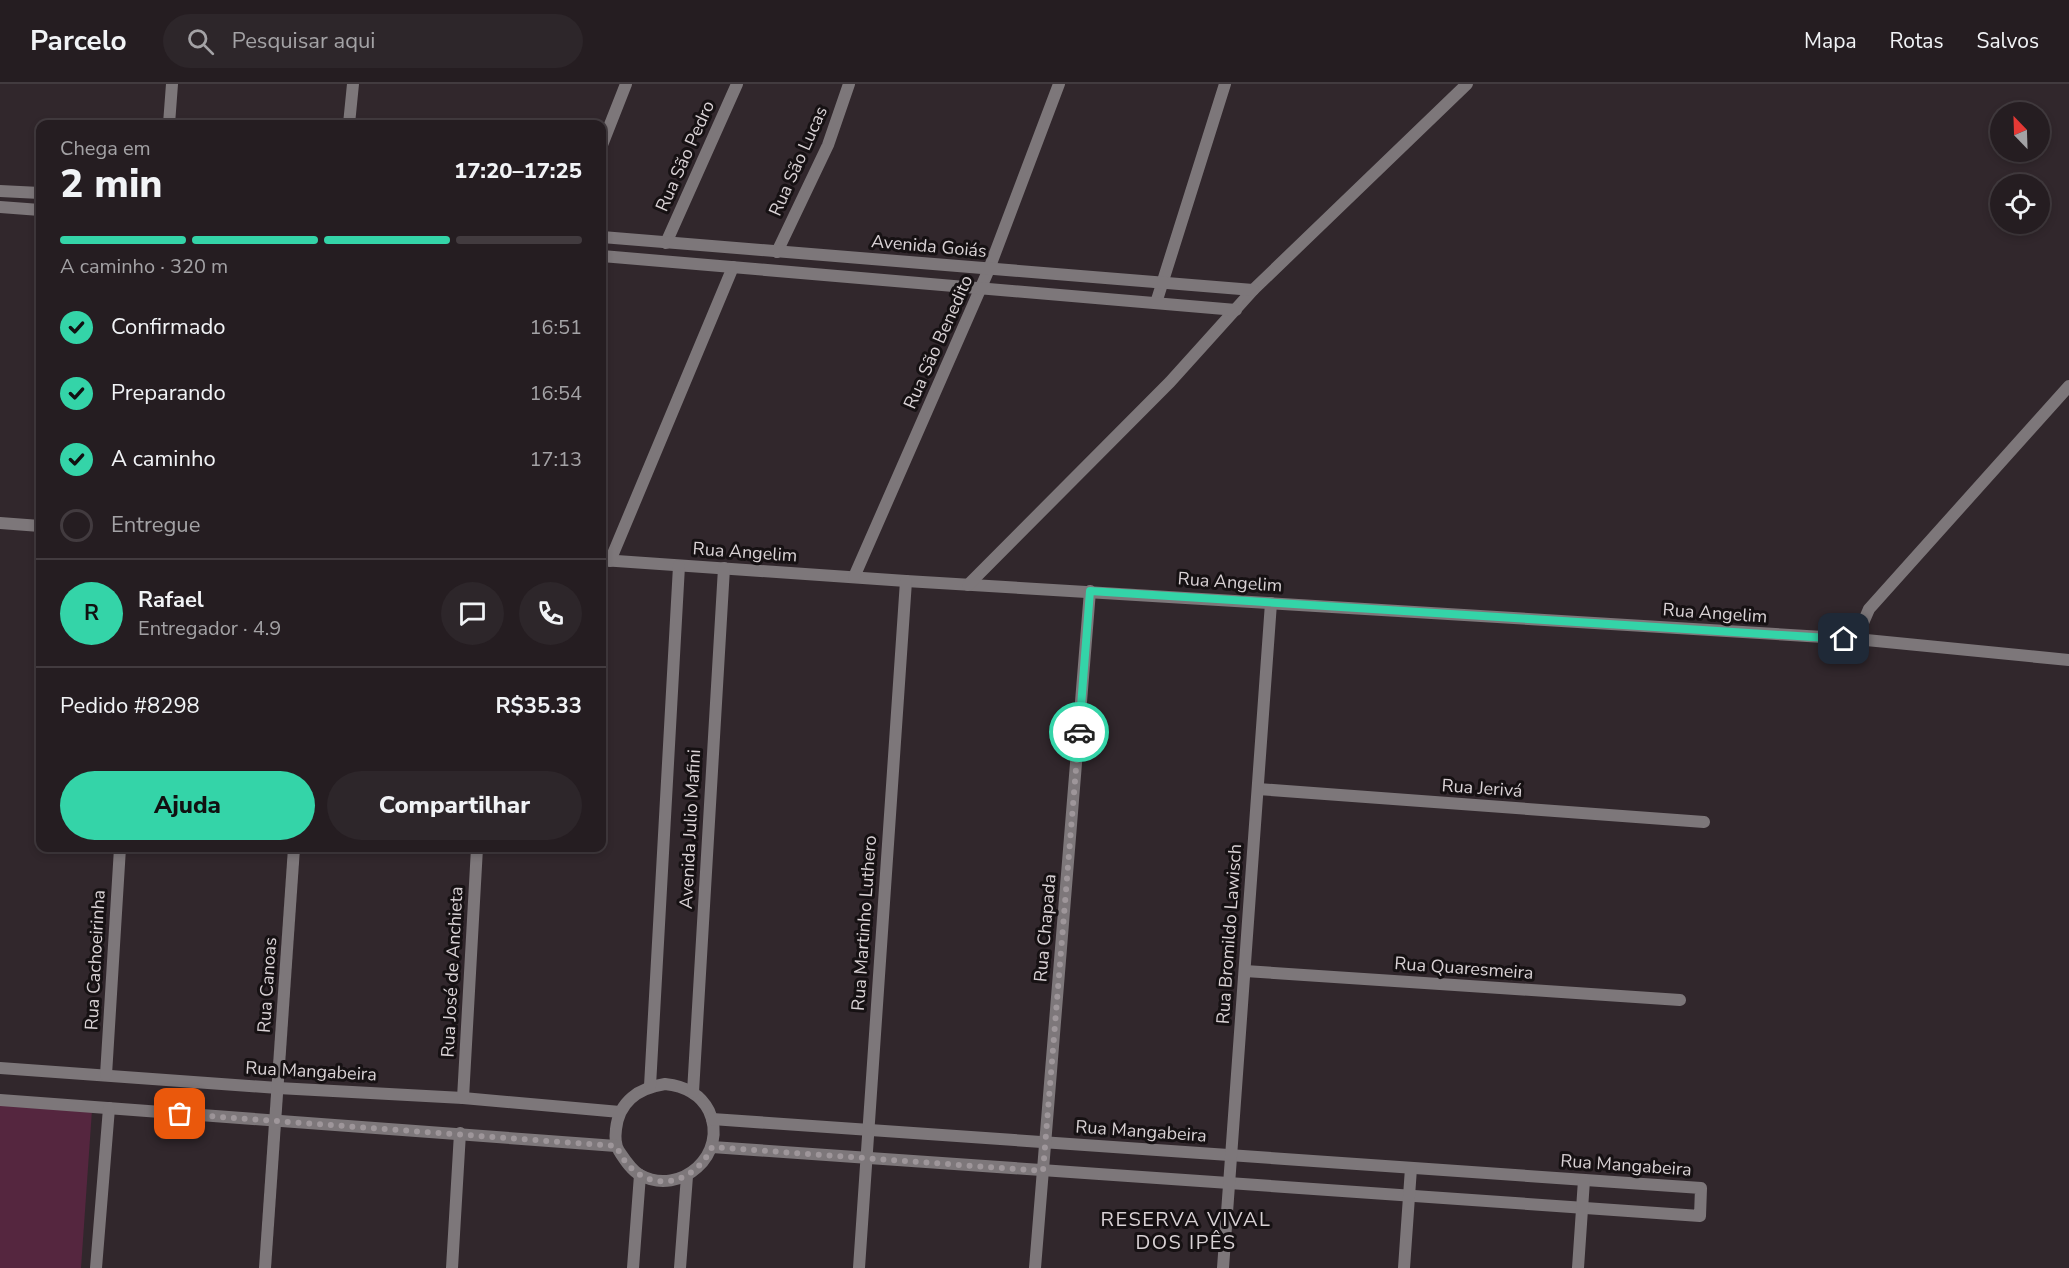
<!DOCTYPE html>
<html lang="pt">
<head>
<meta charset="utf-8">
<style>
	:root { --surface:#251d21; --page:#2d262a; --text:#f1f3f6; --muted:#a3a2a5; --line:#423b3f; --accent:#34d4a8 }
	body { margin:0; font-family:"Nunito Sans",sans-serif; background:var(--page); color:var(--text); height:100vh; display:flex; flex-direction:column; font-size:22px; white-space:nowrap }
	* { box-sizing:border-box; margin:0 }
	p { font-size:20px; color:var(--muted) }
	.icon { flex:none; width:33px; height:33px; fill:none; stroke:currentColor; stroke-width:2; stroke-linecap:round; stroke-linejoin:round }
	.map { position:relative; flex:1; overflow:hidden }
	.side { position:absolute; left:36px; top:36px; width:570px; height:732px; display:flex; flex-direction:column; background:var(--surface); border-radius:12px; box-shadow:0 3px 9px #0003,0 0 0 2px var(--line) }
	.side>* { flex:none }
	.needle { width:39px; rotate:337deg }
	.buttons { position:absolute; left:1990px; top:18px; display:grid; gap:12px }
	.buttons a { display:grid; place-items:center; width:60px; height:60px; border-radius:50%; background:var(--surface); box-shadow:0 3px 9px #0003,0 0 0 2px var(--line); font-size:30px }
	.pin { position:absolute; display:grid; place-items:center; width:51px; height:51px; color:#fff; margin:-26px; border-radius:12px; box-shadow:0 3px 9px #0006 }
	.courier { position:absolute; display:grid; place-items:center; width:60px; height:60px; margin:-30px; border:4px solid #34d4a8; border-radius:50%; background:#fff; color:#222; box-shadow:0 2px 8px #0007 }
	.overview em { font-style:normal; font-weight:800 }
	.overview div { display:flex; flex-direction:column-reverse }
	.overview { display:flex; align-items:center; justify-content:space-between; height:102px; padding:0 24px }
	h1 { font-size:39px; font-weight:800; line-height:45px }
	.bar { display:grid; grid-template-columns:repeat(4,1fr); gap:9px 6px; align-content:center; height:72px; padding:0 24px }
	.bar i { height:8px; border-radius:4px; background:var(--line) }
	.bar .selected { background:var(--accent) }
	.bar p { grid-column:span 4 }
	.line { display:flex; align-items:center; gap:15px; padding:0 24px; border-top:2px solid var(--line) }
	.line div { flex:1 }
	.round { display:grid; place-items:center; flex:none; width:63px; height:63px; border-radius:32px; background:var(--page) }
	ol { padding:0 24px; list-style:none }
	li { display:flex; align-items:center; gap:18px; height:66px }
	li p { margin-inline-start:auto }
	li .icon { padding:6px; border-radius:50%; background:var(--accent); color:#111; stroke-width:4 }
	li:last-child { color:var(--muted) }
	li i { width:33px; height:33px; border:3px solid var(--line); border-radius:50% }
	.action { display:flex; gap:12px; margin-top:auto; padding:12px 24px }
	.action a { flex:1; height:69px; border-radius:36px; background:var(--accent); color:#111; font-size:24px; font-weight:800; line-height:69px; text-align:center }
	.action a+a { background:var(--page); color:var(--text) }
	header { display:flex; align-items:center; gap:36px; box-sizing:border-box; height:84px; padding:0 30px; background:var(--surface); border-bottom:2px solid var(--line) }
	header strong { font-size:28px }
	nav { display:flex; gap:33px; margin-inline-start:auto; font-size:21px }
	.search { width:420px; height:54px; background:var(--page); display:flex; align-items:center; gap:15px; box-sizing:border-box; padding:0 21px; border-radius:33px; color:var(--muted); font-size:22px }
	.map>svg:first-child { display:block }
	.green { fill:#55263f }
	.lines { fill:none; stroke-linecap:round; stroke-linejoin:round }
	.minor { stroke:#7d777a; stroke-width:12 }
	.tertiary { stroke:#7d777a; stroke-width:12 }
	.done { stroke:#9e969a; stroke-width:6; stroke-dasharray:0 10.8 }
	.route { stroke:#34d4a8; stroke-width:8 }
	.labels { text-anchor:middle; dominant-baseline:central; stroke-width:6; stroke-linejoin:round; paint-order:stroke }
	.street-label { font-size:18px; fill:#d9d2d5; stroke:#161113 }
	.neighbourhood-label { font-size:20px; letter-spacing:1.5px; fill:#d9d2d5; stroke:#161113 }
</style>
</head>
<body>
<header>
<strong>Parcelo</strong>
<div class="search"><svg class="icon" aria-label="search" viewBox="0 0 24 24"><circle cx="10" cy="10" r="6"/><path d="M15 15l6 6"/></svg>Pesquisar aqui</div>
<nav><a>Mapa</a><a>Rotas</a><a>Salvos</a></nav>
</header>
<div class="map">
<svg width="2069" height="1184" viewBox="0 0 2069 1184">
	<rect width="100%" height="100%" fill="#31272c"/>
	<path class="green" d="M0,1020l92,6 -11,158h-81z"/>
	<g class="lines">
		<g class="minor">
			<path d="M169,40l3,-40"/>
			<path d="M349,40l4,-40"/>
			<path d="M602,61l24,-61"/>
			<path d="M666,159l71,-159"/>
			<path d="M777,168l51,-107 21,-61"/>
			<path d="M1156,219l69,-219"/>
			<path d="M0,439l40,3"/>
			<path d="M602,476l304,21 950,58 213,21"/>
			<path d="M610,477l123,-294"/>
			<path d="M854,493l135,-308 70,-185"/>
			<path d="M968,501l202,-203 83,-92 214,-206"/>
			<path d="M1856,555l13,-30 200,-223"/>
			<path d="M1258,705l446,33"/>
			<path d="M1245,887l435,29"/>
			<path d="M0,984l278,20 185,10 157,14"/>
			<path d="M106,991l14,-227"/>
			<path d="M665,1000c19,2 35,9 44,27 20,43 -28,86 -69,64 -9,-5 -15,-15 -21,-24 -4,-6 -4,-14 -3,-22 3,-28 23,-41 49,-45z"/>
			<path d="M650,1002l29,-520"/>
			<path d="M693,1008l31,-524"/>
			<path d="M463,1014l14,-250"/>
			<path d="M0,1016l616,46"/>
			<path d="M712,1063l988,69 1,-28 -989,-69"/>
			<path d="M96,1184l13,-160"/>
			<path d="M265,1184l29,-420"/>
			<path d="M452,1184l8,-135"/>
			<path d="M633,1184l7,-93"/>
			<path d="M680,1184l7,-92"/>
			<path d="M859,1184l47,-687"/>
			<path d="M1035,1184l55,-677"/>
			<path d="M1223,1184l48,-665"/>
			<path d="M1404,1184l7,-100"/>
			<path d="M1578,1184l6,-88"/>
		</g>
		<g class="tertiary">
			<path d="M0,107l40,2"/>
			<path d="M0,123l40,3"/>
			<path d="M602,153l651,53"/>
			<path d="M602,172l634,54"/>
		</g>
	</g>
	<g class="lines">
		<path class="done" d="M180,1030l436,32c4,7 8,15 13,20 28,29 68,14 83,-19l331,24 36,-439"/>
		<path class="route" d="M1079,648l11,-141 754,48"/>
	</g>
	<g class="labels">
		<g class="street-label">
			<text transform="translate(685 72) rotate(-66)">Rua São Pedro</text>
			<text transform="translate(798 77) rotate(-66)">Rua São Lucas</text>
			<text transform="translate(929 162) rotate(5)">Avenida Goiás</text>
			<text transform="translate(938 258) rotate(-66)">Rua São Benedito</text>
			<text transform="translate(745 468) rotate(4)">Rua Angelim</text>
			<text transform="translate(1230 498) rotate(4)">Rua Angelim</text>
			<text transform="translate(1715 529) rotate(4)">Rua Angelim</text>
			<text transform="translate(1482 704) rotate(4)">Rua Jerivá</text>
			<text transform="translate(690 745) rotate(-87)">Avenida Julio Mafini</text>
			<text transform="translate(864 839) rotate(-86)">Rua Martinho Luthero</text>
			<text transform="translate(1045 844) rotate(-85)">Rua Chapada</text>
			<text transform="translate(1229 850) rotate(-86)">Rua Bromildo Lawisch</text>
			<text transform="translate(95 876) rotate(-87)">Rua Cachoeirinha</text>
			<text transform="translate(1464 884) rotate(4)">Rua Quaresmeira</text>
			<text transform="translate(452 888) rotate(-87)">Rua José de Anchieta</text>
			<text transform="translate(267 901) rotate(-86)">Rua Canoas</text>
			<text transform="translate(311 987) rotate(3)">Rua Mangabeira</text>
			<text transform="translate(1141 1047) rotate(4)">Rua Mangabeira</text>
			<text transform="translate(1626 1081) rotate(4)">Rua Mangabeira</text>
		</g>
		<g class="neighbourhood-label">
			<text x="1186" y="1135">RESERVA VIVAL<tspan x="1186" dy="23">DOS IPÊS</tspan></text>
		</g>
	</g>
</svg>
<div class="buttons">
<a><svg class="needle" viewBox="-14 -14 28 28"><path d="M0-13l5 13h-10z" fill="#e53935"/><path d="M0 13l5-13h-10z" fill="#a3a2a5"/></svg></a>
<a><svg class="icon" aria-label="locate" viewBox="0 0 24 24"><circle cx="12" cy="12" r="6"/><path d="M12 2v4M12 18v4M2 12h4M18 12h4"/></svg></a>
</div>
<div class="pin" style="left:180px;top:1030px;background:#ea580c"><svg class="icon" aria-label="bag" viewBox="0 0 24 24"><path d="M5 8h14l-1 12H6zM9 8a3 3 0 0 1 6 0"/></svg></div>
<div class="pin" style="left:1844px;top:555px;background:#1f2937"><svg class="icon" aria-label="home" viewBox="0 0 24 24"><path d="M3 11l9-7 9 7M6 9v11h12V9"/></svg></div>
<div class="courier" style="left:1079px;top:648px"><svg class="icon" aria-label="car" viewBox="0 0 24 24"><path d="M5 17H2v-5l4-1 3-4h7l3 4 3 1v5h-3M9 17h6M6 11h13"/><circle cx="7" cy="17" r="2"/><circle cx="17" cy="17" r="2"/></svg></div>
<section class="side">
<div class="overview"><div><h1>2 min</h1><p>Chega em</p></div><em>17:20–17:25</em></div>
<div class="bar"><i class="selected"></i><i class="selected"></i><i class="selected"></i><i></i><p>A caminho · 320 m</p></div>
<ol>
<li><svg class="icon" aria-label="check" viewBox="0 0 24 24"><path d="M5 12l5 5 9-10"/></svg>Confirmado<p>16:51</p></li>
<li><svg class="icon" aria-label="check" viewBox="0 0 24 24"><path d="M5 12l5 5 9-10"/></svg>Preparando<p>16:54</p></li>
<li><svg class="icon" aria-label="check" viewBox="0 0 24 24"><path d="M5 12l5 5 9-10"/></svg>A caminho<p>17:13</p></li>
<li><i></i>Entregue</li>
</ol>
<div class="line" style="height:108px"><b class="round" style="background:var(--accent);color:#111">R</b><div><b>Rafael</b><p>Entregador · 4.9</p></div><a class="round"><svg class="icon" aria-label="chat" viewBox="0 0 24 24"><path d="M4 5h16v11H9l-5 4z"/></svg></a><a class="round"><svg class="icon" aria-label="phone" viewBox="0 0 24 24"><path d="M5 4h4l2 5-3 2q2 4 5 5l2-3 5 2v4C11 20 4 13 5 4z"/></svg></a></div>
<div class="line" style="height:78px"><div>Pedido #8298</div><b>R$35.33</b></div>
<div class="action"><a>Ajuda</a><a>Compartilhar</a></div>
</section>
</div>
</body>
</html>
